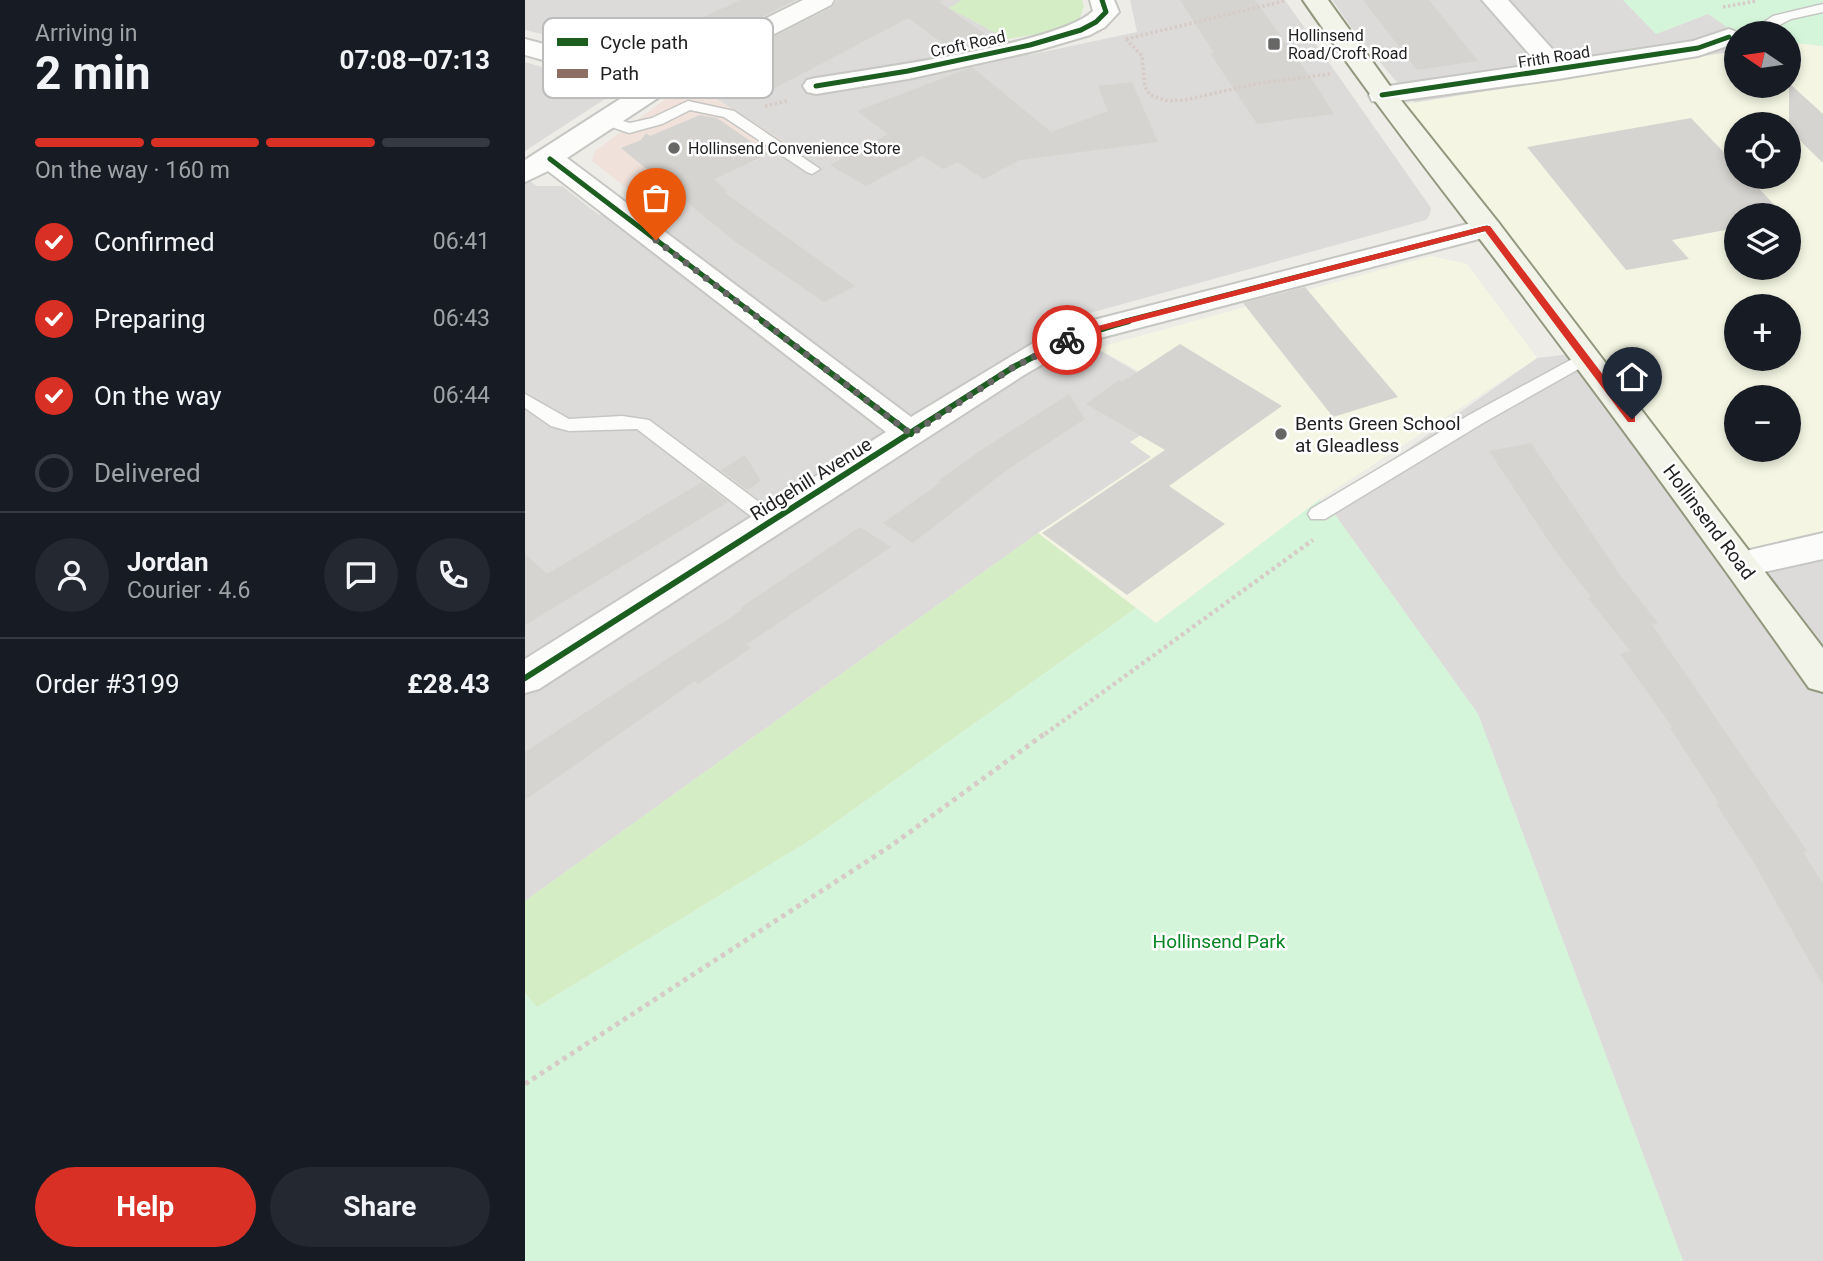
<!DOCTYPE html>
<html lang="en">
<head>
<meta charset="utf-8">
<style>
	:root { --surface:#171b24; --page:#242831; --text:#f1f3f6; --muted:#9ea1a6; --line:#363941; --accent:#d93025 }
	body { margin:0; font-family:Roboto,sans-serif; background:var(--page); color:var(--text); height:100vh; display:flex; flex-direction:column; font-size:26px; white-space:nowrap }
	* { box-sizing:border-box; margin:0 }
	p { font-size:23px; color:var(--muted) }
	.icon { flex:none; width:38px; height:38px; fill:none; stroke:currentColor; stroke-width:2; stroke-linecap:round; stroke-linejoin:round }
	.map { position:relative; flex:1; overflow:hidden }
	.side { display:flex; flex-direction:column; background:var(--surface); width:525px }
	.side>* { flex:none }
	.needle { width:46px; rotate:283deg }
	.tools { position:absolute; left:1199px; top:21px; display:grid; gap:14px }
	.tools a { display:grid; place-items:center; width:77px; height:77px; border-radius:50%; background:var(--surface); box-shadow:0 4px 10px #0003; font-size:35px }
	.pin { position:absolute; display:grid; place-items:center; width:60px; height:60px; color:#fff; margin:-72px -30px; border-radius:50% 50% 50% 0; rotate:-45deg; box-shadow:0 0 7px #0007 }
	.pin .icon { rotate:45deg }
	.courier { position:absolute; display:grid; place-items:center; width:70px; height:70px; margin:-35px; border:5px solid #d93025; border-radius:50%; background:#fff; color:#222; box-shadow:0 2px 9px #0007 }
	.head em { font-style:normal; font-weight:700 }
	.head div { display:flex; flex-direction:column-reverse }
	.head { display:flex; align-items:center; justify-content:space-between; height:119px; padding:0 35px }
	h1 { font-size:46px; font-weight:700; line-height:52px }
	.bar { display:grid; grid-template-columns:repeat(4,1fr); gap:10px 7px; align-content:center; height:84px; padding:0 35px }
	.bar i { height:9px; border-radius:5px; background:var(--line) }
	.bar .active { background:var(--accent) }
	.bar p { grid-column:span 4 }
	.line { display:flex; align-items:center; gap:18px; padding:0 35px; border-top:2px solid var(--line) }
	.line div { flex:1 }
	.round { display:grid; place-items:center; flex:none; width:74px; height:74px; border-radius:37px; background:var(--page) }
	ol { padding:0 35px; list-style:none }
	li { display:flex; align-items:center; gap:21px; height:77px }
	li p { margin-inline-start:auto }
	li .icon { padding:7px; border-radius:50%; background:var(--accent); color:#fff; stroke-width:4 }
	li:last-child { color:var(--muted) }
	li i { width:38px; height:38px; border:4px solid var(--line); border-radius:50% }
	.action { display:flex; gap:14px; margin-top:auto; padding:14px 35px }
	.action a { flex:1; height:80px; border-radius:42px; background:var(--accent); color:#fff; font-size:28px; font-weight:700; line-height:80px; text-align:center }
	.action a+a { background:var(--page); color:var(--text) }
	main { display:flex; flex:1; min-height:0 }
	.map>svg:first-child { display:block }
	.residential { fill:#dcdbd9 }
	.commercial { fill:#f0e1db }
	.education { fill:#f4f6e3; fill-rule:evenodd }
	.grass { fill:#d4edc4 }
	.park { fill:#d4f5d9 }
	.building { fill:#d5d4d0 }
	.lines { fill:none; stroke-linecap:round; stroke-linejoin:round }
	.service-casing { stroke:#c6c6c3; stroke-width:3 }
	.minor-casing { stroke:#c6c6c3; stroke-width:4 }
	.secondary-casing { stroke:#92987e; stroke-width:4 }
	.path-far2 { stroke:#d7cbc7; stroke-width:3.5; stroke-dasharray:2.5 2.5; stroke-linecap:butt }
	.path-far1 { stroke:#d7cbc7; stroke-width:4.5; stroke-dasharray:3.5 3.5; stroke-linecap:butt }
	.path { stroke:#d7cbc7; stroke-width:5; stroke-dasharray:4.5 4.5; stroke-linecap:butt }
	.service { fill:#fcfcfb; fill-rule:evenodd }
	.minor { fill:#fcfcfb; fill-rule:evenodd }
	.secondary { fill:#f2f4ea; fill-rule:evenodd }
	.cycleway-far1-casing { stroke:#fff; stroke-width:9 }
	.cycleway-casing { stroke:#fff; stroke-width:10 }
	.cycleway-far1 { stroke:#1b5e20; stroke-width:5 }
	.cycleway { stroke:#1b5e20; stroke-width:6 }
	.route { fill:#d93025 }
	.done { stroke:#676765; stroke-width:7; stroke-dasharray:0 12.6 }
	.poi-dot { fill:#676765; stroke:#fff; stroke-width:2.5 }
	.labels { text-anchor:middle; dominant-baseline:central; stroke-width:5; stroke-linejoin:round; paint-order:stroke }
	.far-poi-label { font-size:16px; fill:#1f1f1f; stroke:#fff; text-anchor:start }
	.far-street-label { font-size:16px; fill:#1f1f1f; stroke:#fff }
	.poi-label { font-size:19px; fill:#1f1f1f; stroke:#fff; text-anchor:start }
	.street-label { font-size:19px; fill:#1f1f1f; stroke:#fff }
	.park-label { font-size:19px; fill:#058522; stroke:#fff }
	.key { fill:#fff; stroke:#bcbcbc; stroke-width:2 }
	.key-label { font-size:19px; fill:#1f1f1f }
</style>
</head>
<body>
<main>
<section class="side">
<div class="head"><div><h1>2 min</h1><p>Arriving in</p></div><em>07:08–07:13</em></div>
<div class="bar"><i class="active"></i><i class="active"></i><i class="active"></i><i></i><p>On the way · 160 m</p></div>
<ol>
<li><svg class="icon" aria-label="check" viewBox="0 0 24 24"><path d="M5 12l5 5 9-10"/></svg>Confirmed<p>06:41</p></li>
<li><svg class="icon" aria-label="check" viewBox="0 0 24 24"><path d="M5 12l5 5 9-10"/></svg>Preparing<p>06:43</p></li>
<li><svg class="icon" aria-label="check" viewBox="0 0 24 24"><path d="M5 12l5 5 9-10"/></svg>On the way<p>06:44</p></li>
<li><i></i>Delivered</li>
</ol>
<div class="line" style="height:126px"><a class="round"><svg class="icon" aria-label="person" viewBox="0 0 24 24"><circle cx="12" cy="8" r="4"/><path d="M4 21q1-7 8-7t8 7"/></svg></a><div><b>Jordan</b><p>Courier · 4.6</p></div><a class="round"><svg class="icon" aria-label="chat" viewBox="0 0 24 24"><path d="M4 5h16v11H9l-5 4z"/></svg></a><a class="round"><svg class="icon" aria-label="phone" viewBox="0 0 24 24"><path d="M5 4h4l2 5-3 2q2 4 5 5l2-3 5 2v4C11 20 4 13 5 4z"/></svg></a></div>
<div class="line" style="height:91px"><div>Order #3199</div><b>£28.43</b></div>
<div class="action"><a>Help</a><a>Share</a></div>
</section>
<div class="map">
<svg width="1298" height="1261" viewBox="0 0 1298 1261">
	<rect width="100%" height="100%" fill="#edece7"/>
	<g class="residential">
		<path d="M0,0h266l-140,66 -84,-26 -42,-10z"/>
		<path d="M323,0h114l-12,8 57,31 22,16 108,-23 -7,-32h155l146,208 -1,6 -4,6 -372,103 135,80 -58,39 21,15 -114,76 -513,368v-723l12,8h25l37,29 120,-53 30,1 41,-17 -100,-64z"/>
		<path d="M807,0h291l33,34 52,-20 28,19v18l-321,52 -57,-66z"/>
		<path d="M0,62l82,24 1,6 -3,7 -80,52z"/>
		<path d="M1061,352l237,196v713h-140l-205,-547 -150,-209 209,-147z"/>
	</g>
	<path class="commercial" d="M164,82l102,64 -42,17 -13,-9 -98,43 -46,-36 3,-10z"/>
	<g class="education">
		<path d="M1264,42l34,4v500l-82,18 -354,-457 349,-56v35h53zM1211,124h53v53h-53zM1211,215h53v53h-53zM1211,306h53v53h-53zM1211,397h53v53h-53z"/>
		<path d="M906,256l36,8 70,94 -218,142 -163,123 -118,-90 113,-76 -21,-15 25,-16 -16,-55 -43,-23z"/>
	</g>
	<g class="grass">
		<path d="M437,0h120l2,6 -5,14 -22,11 -50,8 -58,-31z"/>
		<path d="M513,533l98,75 -324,231 -275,168 -12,-14v-92z"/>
	</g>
	<g class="park">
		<path d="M1098,0h200v46l-34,-4v-9h-53l-28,-19 -52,20z"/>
		<path d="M794,500l9,5 150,209 205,547h-1158v-268l12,14 275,-168 324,-231 20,15z"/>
	</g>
	<g class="building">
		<path d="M215,0h57l-112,56 -30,-16z"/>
		<path d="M312,0h106l-4,2 46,32 -37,13 -40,-29 -148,78 -50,-27 122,-62z"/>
		<path d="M655,0h75l63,88 16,26 -77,10 -47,-71h4z"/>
		<path d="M838,0h66l49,61 -61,9z"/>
		<path d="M447,67l79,65 57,-21 -10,-25 34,-4 26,60 -138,18 -36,19 -27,-17 -14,7 -21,-13 -56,30 -36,-21 58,-31 -31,-23z"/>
		<path d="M1264,83l34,31v49l-34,-33z"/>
		<path d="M175,115l17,3 52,36 -55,25 13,12 -3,1 131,94 -31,16 -91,-62 -112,-92 20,-8 5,-7 4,3z"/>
		<path d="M1166,118l45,47v12h12l36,38h-48v13l-64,12 17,19 -63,11 -99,-123z"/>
		<path d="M780,287l42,50 51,60 -65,20 -90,-114z"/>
		<path d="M655,344l102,62 -113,80 56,38 -98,71 -85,-62 123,-83 -79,-46 33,-24 3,2z"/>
		<path d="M544,394l16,25 -78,51 -94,73 -30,-20 58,-41 -3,-1 40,-29z"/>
		<path d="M1006,443l89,132 38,48 -6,2 155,226 -4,1 20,32v101l-73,-129 -34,-52 3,-1 -49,-75 2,-1 -52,-73 10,-3 -42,-53 3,-1 -37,-48 -65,-98z"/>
		<path d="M220,455l16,26 -14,9 -26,-20z"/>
		<path d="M177,482l26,20 -203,123v-71l22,20z"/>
		<path d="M335,527l31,20 -144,97 4,4 -53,36 -3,-3 -170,119v-48l217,-142 -2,-2z"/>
	</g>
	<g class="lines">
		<defs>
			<g id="service">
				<path d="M1298,4v8l-32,7 -27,14h-16l25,-17z"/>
				<path d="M163,101l46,10 86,58 -8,5 -5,-2 -83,-55 -34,-7 -28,14 -33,9 -29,-10 -2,-3 7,-4 25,7 22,-5z"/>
				<path d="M1060,352l6,2 3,4 -3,4 -108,61 -158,96h-14l-3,-5 3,-5 158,-94z"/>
				<path d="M0,394l44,25 53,-3 27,4 130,97 3,5 -3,5h-14l-128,-98 -68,2 -18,-5 -26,-18z"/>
			</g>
			<g id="minor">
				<path d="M278,0h31l-3,5 -143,73 -121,80 344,259 129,-78 42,-16 405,-104 11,3 4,6 -4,6 -394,103 -42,16 -38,22 -485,314 -14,4v-34l361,-227 -338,-261 -23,11v-22l109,-70 -48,-18 -61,-17v-16l79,21 48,18 18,-12z"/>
				<path d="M565,0h24l5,12 -14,15 -15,8 -51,15 -131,29 -92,15 -9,-2 -4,-6 4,-6 9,-2c54,-9 244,-34 277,-67z"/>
				<path d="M957,0h26l55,61 130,-20 36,-12 10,4h-3v10l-38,13 -140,23 -176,24 -10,-2 -3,-6 3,-6 10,-2 156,-23z"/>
				<path d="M1298,533v26l-82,18 -13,-4 -6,-9 6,-9z"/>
			</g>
			<path id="secondary" d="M778,0h25l64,89 106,133 325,426v44l-14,-4c-108,-153 -219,-305 -333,-454 -59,-77 -118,-154 -173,-234z"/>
		</defs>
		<use href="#service" class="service-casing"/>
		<use href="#minor" class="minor-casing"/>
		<use href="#secondary" class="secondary-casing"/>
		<g class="path-far2">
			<path d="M1198,7l33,-6"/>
			<path d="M601,39l16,17 3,31 5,8 18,6 17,-1 70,-16 75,-10"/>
			<path d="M601,39l158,-38"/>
			<path d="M240,106l22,-5"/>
		</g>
		<path class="path-far1" d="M520,734l268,-194"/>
		<path class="path" d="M0,1084l367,-239 155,-113"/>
		<use href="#service" class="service"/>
		<use href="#minor" class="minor"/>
		<use href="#secondary" class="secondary"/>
		<defs>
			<g id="cycleway-far1">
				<path d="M291,86l92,-15 122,-26 51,-15 15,-8 10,-10 -4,-12"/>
				<path d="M857,95l316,-47 31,-11"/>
				<path d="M25,159l214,163"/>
				<path d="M597,322l365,-94"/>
			</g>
			<g id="cycleway">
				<path d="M237,321l149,113"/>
				<path d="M0,678l487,-310c38,-21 75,-36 117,-47"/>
			</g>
		</defs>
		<use href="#cycleway-far1" class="cycleway-far1-casing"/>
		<use href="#cycleway" class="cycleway-casing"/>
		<use href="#cycleway-far1" class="cycleway-far1"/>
		<use href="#cycleway" class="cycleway"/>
	</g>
	<path class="route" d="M959,226h6l145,191v5h-7l-143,-191 -389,101 -29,11 -5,-3 28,-12z"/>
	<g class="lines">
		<path class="done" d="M131,240l255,194 101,-66 55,-28"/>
	</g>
	<g class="poi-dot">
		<rect x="742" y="37" width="14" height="14" rx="3.5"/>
		<circle cx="149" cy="148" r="7"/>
		<circle cx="756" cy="434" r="7"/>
	</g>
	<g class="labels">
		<g class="far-poi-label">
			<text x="763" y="35">Hollinsend<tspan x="763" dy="18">Road/Croft Road</tspan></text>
			<text x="163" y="148">Hollinsend Convenience Store</text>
		</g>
		<g class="far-street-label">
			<text transform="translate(443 44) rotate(-12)">Croft Road</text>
			<text transform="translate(1029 57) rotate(-9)">Frith Road</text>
		</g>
		<g class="poi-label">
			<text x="770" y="423">Bents Green School<tspan x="770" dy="22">at Gleadless</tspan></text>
		</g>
		<g class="street-label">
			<text transform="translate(286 479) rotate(-32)">Ridgehill Avenue</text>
			<text transform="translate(1184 522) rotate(53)">Hollinsend Road</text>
		</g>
		<g class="park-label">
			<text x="694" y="941">Hollinsend Park</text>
		</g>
	</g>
	<rect x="18" y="18" width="230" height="80" rx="10" class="key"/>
	<rect x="32" y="38" width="31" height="8" fill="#1b5e20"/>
	<rect x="32" y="69" width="31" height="9" fill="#8d6e63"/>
	<g class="key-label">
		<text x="75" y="49">Cycle path</text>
		<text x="75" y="80">Path</text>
	</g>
</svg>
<div class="tools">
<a><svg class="needle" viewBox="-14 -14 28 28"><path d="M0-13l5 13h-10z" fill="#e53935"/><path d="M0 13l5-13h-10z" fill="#9ea1a6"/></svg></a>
<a><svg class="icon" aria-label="locate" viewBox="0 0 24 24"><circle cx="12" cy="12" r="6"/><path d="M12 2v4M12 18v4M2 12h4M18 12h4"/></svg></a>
<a><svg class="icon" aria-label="layers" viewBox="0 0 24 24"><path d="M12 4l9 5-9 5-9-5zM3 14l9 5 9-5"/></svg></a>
<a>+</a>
<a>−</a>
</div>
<div class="pin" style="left:131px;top:240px;background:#ea580c"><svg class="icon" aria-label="bag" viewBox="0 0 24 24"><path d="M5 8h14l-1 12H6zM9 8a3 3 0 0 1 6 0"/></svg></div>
<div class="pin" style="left:1107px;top:419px;background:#1f2937"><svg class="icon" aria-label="home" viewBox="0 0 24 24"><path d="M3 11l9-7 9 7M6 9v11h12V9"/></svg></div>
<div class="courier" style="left:542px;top:340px"><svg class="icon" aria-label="bike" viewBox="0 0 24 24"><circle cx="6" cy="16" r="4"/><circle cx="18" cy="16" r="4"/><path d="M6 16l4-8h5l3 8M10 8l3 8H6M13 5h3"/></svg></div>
</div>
</main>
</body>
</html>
